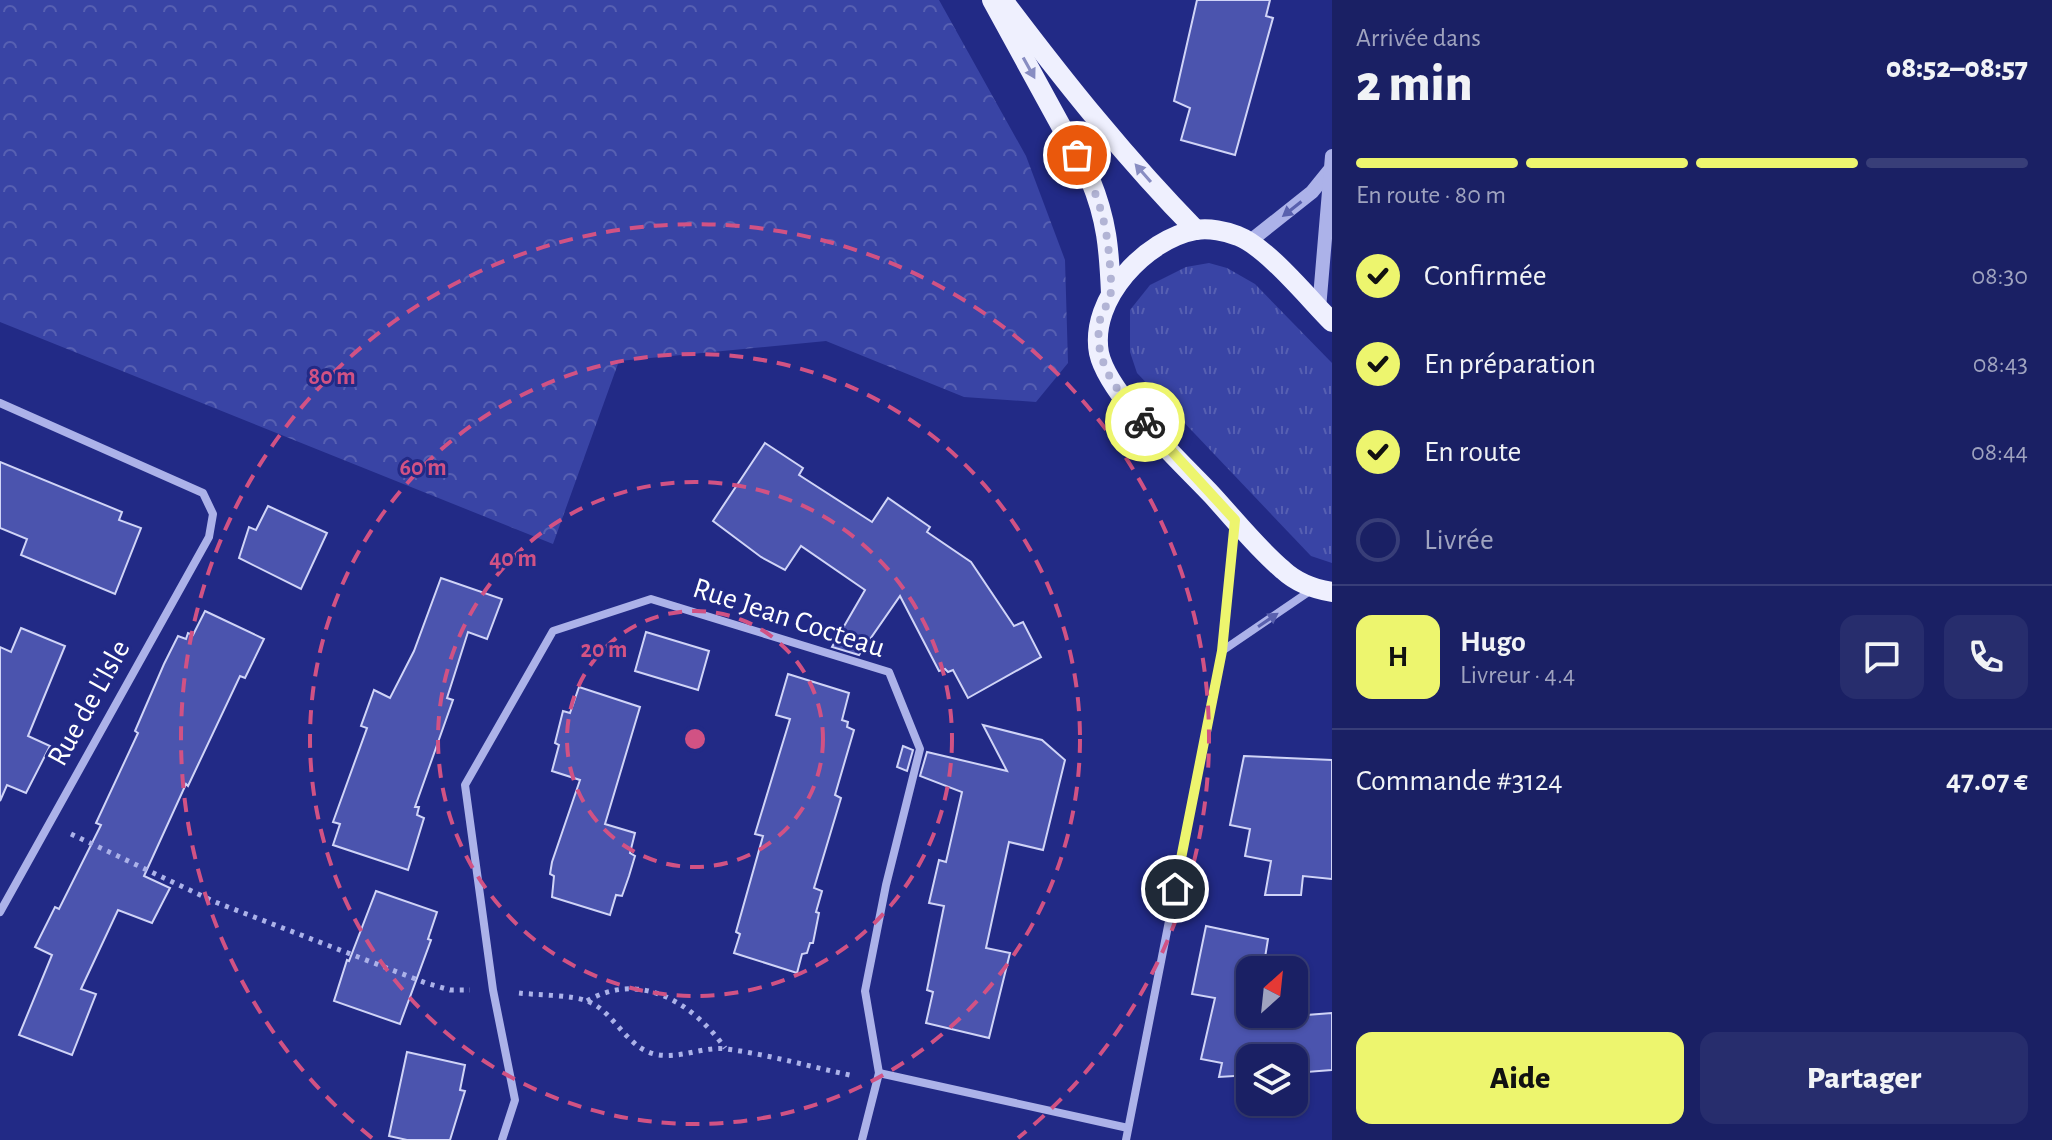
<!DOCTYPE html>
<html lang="fr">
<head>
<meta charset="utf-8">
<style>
	:root { --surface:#1a2064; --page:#272d6d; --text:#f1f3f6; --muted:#9fa3bf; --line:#383e78; --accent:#edf56e }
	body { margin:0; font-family:"Alegreya Sans",sans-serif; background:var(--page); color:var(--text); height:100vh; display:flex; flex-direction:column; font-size:30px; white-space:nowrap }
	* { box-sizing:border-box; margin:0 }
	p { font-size:26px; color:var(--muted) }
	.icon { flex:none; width:44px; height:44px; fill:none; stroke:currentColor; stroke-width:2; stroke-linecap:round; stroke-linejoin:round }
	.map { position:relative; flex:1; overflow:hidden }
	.sheet { display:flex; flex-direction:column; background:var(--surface); width:720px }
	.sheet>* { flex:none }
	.needle { width:52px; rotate:27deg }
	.controls { position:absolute; left:1236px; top:956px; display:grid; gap:16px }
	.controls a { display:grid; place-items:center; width:72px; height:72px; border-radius:16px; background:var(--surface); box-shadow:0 2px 6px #0004,0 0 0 2px var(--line); font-size:40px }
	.pin { position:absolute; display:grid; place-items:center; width:68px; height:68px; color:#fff; margin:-34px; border:4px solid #fff; border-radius:50%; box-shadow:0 2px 8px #0007 }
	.courier { position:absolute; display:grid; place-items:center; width:80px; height:80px; margin:-40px; border:6px solid #edf56e; border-radius:50%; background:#fff; color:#222; box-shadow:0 2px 10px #0007 }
	.headline em { font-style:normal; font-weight:800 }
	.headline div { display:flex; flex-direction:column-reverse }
	.headline { display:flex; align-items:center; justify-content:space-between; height:136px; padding:0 24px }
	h1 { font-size:52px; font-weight:800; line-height:60px }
	.bar { display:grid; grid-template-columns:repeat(4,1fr); gap:12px 8px; align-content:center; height:96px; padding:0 24px }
	.bar i { height:10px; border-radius:6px; background:var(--line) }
	.bar .current { background:var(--accent) }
	.bar p { grid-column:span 4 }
	.line { display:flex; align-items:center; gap:20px; padding:0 24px; border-top:2px solid var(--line) }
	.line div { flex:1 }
	.round { display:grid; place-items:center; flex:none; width:84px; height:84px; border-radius:16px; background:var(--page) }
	ol { padding:0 24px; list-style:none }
	li { display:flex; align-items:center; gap:24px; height:88px }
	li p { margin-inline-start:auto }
	li .icon { padding:8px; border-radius:50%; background:var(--accent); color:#111; stroke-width:4 }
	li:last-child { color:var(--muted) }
	li i { width:44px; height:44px; border:4px solid var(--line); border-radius:50% }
	.primary-button { display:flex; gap:16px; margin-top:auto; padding:16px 24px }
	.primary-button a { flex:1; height:92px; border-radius:16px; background:var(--accent); color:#111; font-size:32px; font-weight:800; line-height:92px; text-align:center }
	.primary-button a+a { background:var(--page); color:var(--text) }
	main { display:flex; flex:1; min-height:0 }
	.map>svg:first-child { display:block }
	.grass { fill:url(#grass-tufts) }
	.forest { fill:url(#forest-crowns) }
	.building { fill:#4b54ae; stroke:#d0d4f7; stroke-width:2 }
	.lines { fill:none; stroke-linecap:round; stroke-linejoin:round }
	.path { stroke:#acb2e9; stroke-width:5; stroke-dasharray:4 6; stroke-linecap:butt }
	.minor { stroke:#acb2e9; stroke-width:8 }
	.tertiary { stroke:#acb2e9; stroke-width:14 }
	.primary { stroke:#eff0fe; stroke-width:20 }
	.oneway { fill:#888dc2 }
	.oneway2 { fill:#5960ae }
	.done { stroke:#b2b4d5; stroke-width:8; stroke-dasharray:0 14.4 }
	.route { stroke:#edf56e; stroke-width:10 }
	.ring { fill:none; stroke:#d15284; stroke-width:4; stroke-dasharray:14 10 }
	.labels { text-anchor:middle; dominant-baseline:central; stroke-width:6; stroke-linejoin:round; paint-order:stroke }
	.street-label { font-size:30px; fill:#fff; stroke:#222a86 }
	.centre { fill:#d15284; stroke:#222a86; stroke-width:4 }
	.ring-label { font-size:24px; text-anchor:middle; font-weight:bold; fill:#d15284; stroke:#222a86; stroke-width:6; stroke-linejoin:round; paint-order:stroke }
</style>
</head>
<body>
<main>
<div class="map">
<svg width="1332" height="1140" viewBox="0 0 1332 1140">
	<defs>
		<pattern id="grass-tufts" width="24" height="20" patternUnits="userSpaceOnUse" patternTransform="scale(2)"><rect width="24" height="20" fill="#3944a5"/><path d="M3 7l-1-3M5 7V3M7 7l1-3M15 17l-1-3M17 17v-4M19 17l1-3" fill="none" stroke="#5760b2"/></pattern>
		<pattern id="forest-crowns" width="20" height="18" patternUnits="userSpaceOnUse" patternTransform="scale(2)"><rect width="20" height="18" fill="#3944a5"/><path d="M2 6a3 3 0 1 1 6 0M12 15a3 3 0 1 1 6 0" fill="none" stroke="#5760b2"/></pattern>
	</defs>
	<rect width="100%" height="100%" fill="#222a86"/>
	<path class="grass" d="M1209,263l18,5 28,16 77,79v200l-21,-7 -174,-183 -7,-21v-42l20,-25 36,-18z"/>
	<path class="forest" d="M0,0h939l87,156 39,104 3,103 -32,39 -72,-5 -138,-56 -207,20 -66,183 -553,-222z"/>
	<g class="building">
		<path d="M1197,0h73l-4,16 7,2 -38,137 -54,-15 9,-32 -16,-7z"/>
		<path d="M765,443l38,25 -4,7 73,47 16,-24 42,29 -3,5 44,30 43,64 9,-4 18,35 -73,41 -15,-28 -5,2 -3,-3 -6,2 -39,-75 -41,59 -27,-8 33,-57 -64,-44 -16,24 -24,-13 -48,-36z"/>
		<path d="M0,462l122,50 -3,8 22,8 -26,66 -94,-39 6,-16 -27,-11z"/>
		<path d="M268,506l59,27 -26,56 -62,-31 10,-31 7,3z"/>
		<path d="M441,578l61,21 -15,40 -19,-7 -21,66 6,2 -38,107h4l-2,8 7,3 -16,52 -75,-25 7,-21 -7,-2 34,-94 -6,-2 13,-36 16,8 24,-47z"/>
		<path d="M205,611l59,28 -19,39 -5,-2 -52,110 -2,-2 -42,92 26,12 -18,35 -34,-13 -37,79 15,5 -24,61 -53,-20 33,-80 -17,-8 20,-40 4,2 42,-84 -5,-2 42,-90 -3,-2 29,-67 14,-28 8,3 2,-6 5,2z"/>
		<path d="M21,628l44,18 -37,90 22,10 -24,47 -19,-8 -7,16v-154l11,5z"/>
		<path d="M646,632l63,19 -11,39 -63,-19z"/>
		<path d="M788,674l61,19 -7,27 6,2 -1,5 7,3 -19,65 6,3 -27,90 8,3 -6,21 3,1 -6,30h-3l-3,10 -5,1 -5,19 -63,-20 6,-19 -4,-2 27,-96 -8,-2 35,-115 -14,-4z"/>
		<path d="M579,687l61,20 -35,117 30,9 -5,20 5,3 -6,20 -7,20 -6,-1 -6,20 -58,-18 2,-21 -4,-2 2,-12 28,-82 -28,-9 7,-26 -4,-2 8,-32 7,2z"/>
		<path d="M983,725l59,15 23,20 -22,90 -34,-8 -23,106 24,5 -21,85 -63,-15 7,-31 -6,-2 17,-84 -15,-3 10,-43 7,2 16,-70 -42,-16 7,-24 80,19z"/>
		<path d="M903,746l10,4 -6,21 -10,-4z"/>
		<path d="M1244,756l88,4v119l-29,-3 -2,19h-36l6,-34 -26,-5 5,-27 -20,-4z"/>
		<path d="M376,891l61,21 -9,27 3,1 -31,84 -66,-23 13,-41 2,1z"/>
		<path d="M1206,926l62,13 -5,31h-13v44h6l-1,5 77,-6v57l-38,3v-15h-44v17l-31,2 3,-14 -21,-4 14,-61 -23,-4z"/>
		<path d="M407,1052l58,13 -5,25 5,1 -15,49h-43l-18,-4z"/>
	</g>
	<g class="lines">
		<g class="path">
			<path d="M71,834l144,68 211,81 24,7h20"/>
			<path d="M519,993c17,2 53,2 68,8 27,10 38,45 67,53 25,6 48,-8 73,-5 43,6 85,18 127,27"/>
			<path d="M587,1001c53,-31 106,2 138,47"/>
		</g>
		<g class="minor">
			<path d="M0,403l203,90 10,21 -4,23 -209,375"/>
			<path d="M1222,651l88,-60"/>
			<path d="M879,1073l249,55"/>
			<path d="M502,1140l13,-40 -22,-110 -28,-205 88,-154 98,-32 238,73 31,77 -34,136 -21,106 14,82 -17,67"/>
			<path d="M1126,1140l96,-489 12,-124"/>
		</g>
		<g class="tertiary">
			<path d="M1249,242l63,-50 17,-21"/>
			<path d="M1319,309l13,-153"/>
		</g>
		<g class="primary">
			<path d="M992,0l98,179c17,41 19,70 21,114"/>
			<path d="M1006,4c59,78 121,156 190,226"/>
			<path d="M1332,322c-23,-23 -65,-75 -94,-86 -12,-5 -29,-8 -42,-6 -50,9 -107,69 -97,123 9,42 82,109 113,142 23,25 45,53 71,75 14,13 31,19 49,22"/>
		</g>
	</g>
	<defs><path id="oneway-solid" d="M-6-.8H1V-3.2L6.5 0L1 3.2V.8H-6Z" transform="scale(2)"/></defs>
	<g class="oneway">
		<use href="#oneway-solid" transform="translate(1029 68) rotate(61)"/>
		<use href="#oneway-solid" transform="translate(1143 173) rotate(-131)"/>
	</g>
	<g class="oneway2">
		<use href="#oneway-solid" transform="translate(1292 209) rotate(142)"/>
		<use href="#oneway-solid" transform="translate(1268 620) rotate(-34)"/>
	</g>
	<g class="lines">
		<path class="done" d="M1077,155c21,38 30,67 33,111 0,8 2,17 1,25 -1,10 -8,19 -11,29 -8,42 18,73 45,102"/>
		<path class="route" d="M1145,422l90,98 -13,131 -47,238"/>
	</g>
	<g class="ring">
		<circle cx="695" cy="739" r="128"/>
		<circle cx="695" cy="739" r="257"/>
		<circle cx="695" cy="739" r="385"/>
		<path d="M372 1138A514 514 0 1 1 1018 1138"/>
	</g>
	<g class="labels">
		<g class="street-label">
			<text transform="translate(789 618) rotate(18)">Rue Jean Cocteau</text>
			<text transform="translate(89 703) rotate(-61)">Rue de L'Isle</text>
		</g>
	</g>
	<circle cx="695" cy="739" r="12" class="centre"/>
	<g class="ring-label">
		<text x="332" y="384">80 m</text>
		<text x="423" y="475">60 m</text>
		<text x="513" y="566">40 m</text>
		<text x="604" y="657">20 m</text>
	</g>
</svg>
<div class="controls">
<a><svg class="needle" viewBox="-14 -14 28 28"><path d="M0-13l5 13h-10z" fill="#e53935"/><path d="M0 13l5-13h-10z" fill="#9fa3bf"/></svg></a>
<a><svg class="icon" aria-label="layers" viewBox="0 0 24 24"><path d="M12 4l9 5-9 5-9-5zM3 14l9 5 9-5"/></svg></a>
</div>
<div class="pin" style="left:1077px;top:155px;background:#ea580c"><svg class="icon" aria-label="bag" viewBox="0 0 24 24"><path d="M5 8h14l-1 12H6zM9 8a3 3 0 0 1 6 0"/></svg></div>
<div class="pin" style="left:1175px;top:889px;background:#1f2937"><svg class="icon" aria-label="home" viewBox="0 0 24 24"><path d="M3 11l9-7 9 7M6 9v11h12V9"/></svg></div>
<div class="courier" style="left:1145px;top:422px"><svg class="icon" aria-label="bike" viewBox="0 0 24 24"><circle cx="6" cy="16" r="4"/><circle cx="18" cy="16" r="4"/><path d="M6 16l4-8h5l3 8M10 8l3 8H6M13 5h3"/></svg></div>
</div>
<section class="sheet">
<div class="headline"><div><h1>2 min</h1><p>Arrivée dans</p></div><em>08:52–08:57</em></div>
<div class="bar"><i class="current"></i><i class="current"></i><i class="current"></i><i></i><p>En route · 80 m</p></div>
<ol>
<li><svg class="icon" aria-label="check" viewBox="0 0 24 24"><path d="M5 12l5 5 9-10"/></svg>Confirmée<p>08:30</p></li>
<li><svg class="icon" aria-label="check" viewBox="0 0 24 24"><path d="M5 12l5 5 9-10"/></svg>En préparation<p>08:43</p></li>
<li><svg class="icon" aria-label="check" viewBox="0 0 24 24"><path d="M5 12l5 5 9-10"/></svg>En route<p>08:44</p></li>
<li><i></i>Livrée</li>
</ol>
<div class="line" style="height:144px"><b class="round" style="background:var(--accent);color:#111">H</b><div><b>Hugo</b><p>Livreur · 4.4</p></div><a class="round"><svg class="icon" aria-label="chat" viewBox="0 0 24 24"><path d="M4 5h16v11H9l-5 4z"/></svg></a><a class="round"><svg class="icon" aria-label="phone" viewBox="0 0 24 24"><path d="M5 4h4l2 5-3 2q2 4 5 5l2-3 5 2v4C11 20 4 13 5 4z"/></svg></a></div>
<div class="line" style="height:104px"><div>Commande #3124</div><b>47.07 €</b></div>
<div class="primary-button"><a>Aide</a><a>Partager</a></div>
</section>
</main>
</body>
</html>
